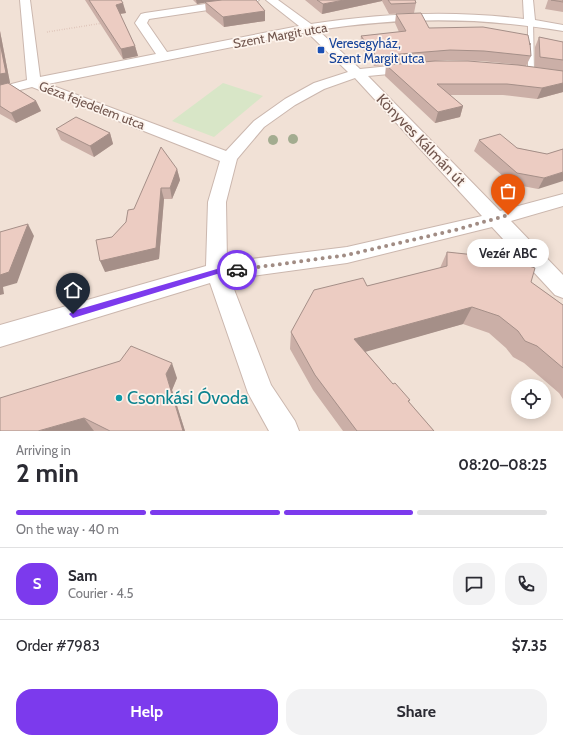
<!DOCTYPE html>
<html lang="en">
<head>
<meta charset="utf-8">
<style>
	:root { --surface:#fff; --page:#f2f2f3; --text:#2b2b33; --muted:#7c7c81; --line:#e1e1e2; --accent:#7c3aed }
	body { margin:0; font-family:Cabin,sans-serif; background:var(--page); color:var(--text); height:100vh; display:flex; flex-direction:column; font-size:15px; white-space:nowrap }
	* { box-sizing:border-box; margin:0 }
	p { font-size:13px; color:var(--muted) }
	.icon { flex:none; width:22px; height:22px; fill:none; stroke:currentColor; stroke-width:2; stroke-linecap:round; stroke-linejoin:round }
	.map { position:relative; height:431px; overflow:hidden }
	.details { display:flex; flex-direction:column; background:var(--surface); flex:1 }
	.details>* { flex:none }
	.buttons { position:absolute; left:511px; top:379px; display:grid; gap:8px }
	.buttons a { display:grid; place-items:center; width:40px; height:40px; border-radius:50%; background:var(--surface); box-shadow:0 2px 10px #0003; font-size:20px }
	.pin { position:absolute; display:grid; place-items:center; width:34px; height:34px; color:#fff; margin:-41px -17px; border-radius:50% 50% 50% 0; rotate:-45deg; box-shadow:0 0 4px #0007 }
	.pin .icon { rotate:45deg }
	.courier { position:absolute; display:grid; place-items:center; width:40px; height:40px; margin:-20px; border:3px solid #7c3aed; border-radius:50%; background:#fff; color:#222; box-shadow:0 1px 5px #0007 }
	.bubble { position:absolute; height:28px; border-radius:14px; background:var(--surface); box-shadow:0 2px 10px #0003; font-size:13px; font-weight:800; line-height:28px; text-align:center }
	.summary em { font-style:normal; font-weight:800 }
	.summary div { display:flex; flex-direction:column-reverse }
	.summary { display:flex; align-items:center; justify-content:space-between; height:68px; padding:0 16px }
	h1 { font-size:26px; font-weight:800; line-height:30px }
	.bar { display:grid; grid-template-columns:repeat(4,1fr); gap:6px 4px; align-content:center; height:48px; padding:0 16px }
	.bar i { height:5px; border-radius:3px; background:var(--line) }
	.bar .selected { background:var(--accent) }
	.bar p { grid-column:span 4 }
	.line { display:flex; align-items:center; gap:10px; padding:0 16px; border-top:1px solid var(--line) }
	.line div { flex:1 }
	.round { display:grid; place-items:center; flex:none; width:42px; height:42px; border-radius:16px; background:var(--page) }
	.cta { display:flex; gap:8px; margin-top:auto; padding:8px 16px }
	.cta a { flex:1; height:46px; border-radius:16px; background:var(--accent); color:#fff; font-size:16px; font-weight:800; line-height:46px; text-align:center }
	.cta a+a { background:var(--page); color:var(--text) }
	.map>svg:first-child { display:block }
	.residential { fill:#f1e1d6; fill-rule:evenodd }
	.green { fill:#d8e6c7 }
	.lines { fill:none; stroke-linecap:round; stroke-linejoin:round }
	.service-casing { stroke:#cbb7ae; stroke-width:2 }
	.minor-casing { stroke:#cbb7ae; stroke-width:2 }
	.path { stroke:#d1b0a5; stroke-width:1.5; stroke-dasharray:0.5 2; stroke-linecap:butt }
	.service { fill:#fff; fill-rule:evenodd }
	.minor { fill:#fff; fill-rule:evenodd }
	.tree { fill:#a3ac90 }
	.wall { fill:#cbafa7 }
	.shaded-wall { fill:#a58f88 }
	.building { fill:#ecccc2; stroke:#a58f88 }
	.route { fill:#7c3aed }
	.done { stroke:#a18c84; stroke-width:4; stroke-dasharray:0 7.2 }
	.transit-dot { fill:#1a4fb4; stroke:#fdf4ed; stroke-width:1.5 }
	.culture-dot { fill:#0f9aa8; stroke:#fdf4ed; stroke-width:1.5 }
	.labels { text-anchor:middle; dominant-baseline:central; stroke-width:3.5; stroke-linejoin:round; paint-order:stroke }
	.far-street-label { font-size:13px; fill:#71564e; stroke:#fdf4ed }
	.far-transit-label { font-size:13px; fill:#164399; stroke:#fdf4ed; text-anchor:start }
	.street-label { font-size:15px; fill:#71564e; stroke:#fdf4ed }
	.near-culture-label { font-size:18px; fill:#0d838f; stroke:#fdf4ed; text-anchor:start }
</style>
</head>
<body>
<div class="map">
<svg width="563" height="431" viewBox="0 0 563 431">
	<rect width="100%" height="100%" fill="#faf0e7"/>
	<path class="residential" d="M0,0h563v431h-563zM518,386h26v26h-26z"/>
	<path class="green" d="M223,83l40,13 -49,41 -42,-16z"/>
	<g class="lines">
		<defs>
			<path id="service" d="M528,21l5,1 1,49 -3,2 -3,-2z"/>
			<path id="minor" d="M20,0h10l10,77 116,-23 -21,-31 6,-9 4,-1 87,-13h27l-5,3 -105,16 -2,4 20,29 132,-26 -33,-26h12l33,24c70,-11 142,-14 213,-5l-1,-19h10l2,20 28,5v6c-82,-14 -163,-14 -245,-1l42,39 50,-5 5,1 2,3 -2,3 -5,1 -42,4 132,135 63,-17v12l-52,15 52,54v23l-8,-3 -63,-68 -145,36 -117,16 41,106 24,36 4,10h-30l-21,-38 -38,-110 -210,64v-22l206,-59 2,-64 12,-41 -188,-74 -32,8v-8l27,-7zM307,32l41,40 -34,11 -29,16 -31,22 -28,30 -178,-67zM355,78l127,138 -135,31 -120,15 -1,-60 11,-43 27,-32 31,-22 29,-16z"/>
		</defs>
		<use href="#service" class="service-casing"/>
		<use href="#minor" class="minor-casing"/>
		<path class="path" d="M47,32l56,-9"/>
		<use href="#service" class="service"/>
		<use href="#minor" class="minor"/>
	</g>
	<g class="tree">
		<circle cx="293" cy="139" r="5"/>
		<circle cx="273" cy="140" r="5"/>
	</g>
	<g class="wall">
		<path d="M85,0h36l5,13 -6,1 15,32 3,10 -15,3z"/>
		<path d="M193,0h63l9,11v10l-41,6 -18,-15 -1,-10 -8,2z"/>
		<path d="M305,0h110l1,3 -2,10 -25,1 -7,-13 -60,13z"/>
		<path d="M548,0h15v12l-18,-3z"/>
		<path d="M396,14l33,14 102,28 -5,10 9,1v-20l4,-10 24,5v50l-26,7 -34,-4h-53l13,11 -3,11 -25,6 -50,-47 1,-11 126,-1 -31,-3 -34,-1 -73,6 -14,-21 1,-9 38,-4 -4,-9z"/>
		<path d="M0,31l10,52h-2l28,18 5,10 -25,12 -16,-9z"/>
		<path d="M56,129l54,4 3,11 -19,13 -33,-17z"/>
		<path d="M479,140l68,14 16,-5 -25,40 -26,-5 -38,-33z"/>
		<path d="M177,169l3,11 -8,19h-8l-5,60 -54,13 7,-35 14,-15 8,-13z"/>
		<path d="M447,252l46,5 1,-3 37,28 32,23v94l-4,-6 -35,-30 -11,-6 -7,-9 -17,-15 -26,-9 -98,27 28,33 17,16 -1,2 25,29h-91l-30,-41 -23,-41 1,-17 76,-46 73,-18z"/>
		<path d="M177,378l-5,12 13,41h-185z"/>
	</g>
	<g class="shaded-wall">
		<path d="M196,0h26l-25,4z"/>
		<path d="M344,0h38v1l-60,13 1,-10z"/>
		<path d="M123,3l3,10 -7,1 -3,-9z"/>
		<path d="M265,11v10l-41,6 -1,-10z"/>
		<path d="M0,31l10,52 -10,3z"/>
		<path d="M135,46l3,10 -15,3 -2,-10z"/>
		<path d="M563,83v9l-26,7 5,-11z"/>
		<path d="M36,101l5,10 -25,12 -5,-10z"/>
		<path d="M463,106l-3,11 -25,6 3,-11z"/>
		<path d="M110,133l3,11 -19,13 -4,-11z"/>
		<path d="M177,169l3,11 -8,19 -2,-11z"/>
		<path d="M563,172v9l-25,8 6,-11z"/>
		<path d="M161,188l3,11 -5,60 -54,13 -5,-11z"/>
		<path d="M28,224l6,12 -17,47 -14,4 1,7 -4,1v-20z"/>
		<path d="M472,307l-9,17 -112,32 3,-17z"/>
		<path d="M172,363l5,15 -5,12 13,41h-2l-17,-57z"/>
		<path d="M84,418l10,13h-56h1z"/>
	</g>
	<g class="building">
		<path d="M89,0h32l2,3 -7,2 19,41 -14,3z"/>
		<path d="M222,0h34l9,11 -42,6 -18,-15z"/>
		<path d="M317,0h27l-21,4z"/>
		<path d="M388,0h27l1,3 -25,1z"/>
		<path d="M551,0h12v2z"/>
		<path d="M421,13l8,15 54,-1 45,8 2,10v-2l1,13 -47,-5 -34,-1 -74,6 -15,-20 45,-5 -10,-17z"/>
		<path d="M539,37l24,5v18l-23,-3z"/>
		<path d="M0,43l6,30 -6,1z"/>
		<path d="M435,61h33l50,4 45,6v12l-21,5 -35,-4h-70l26,22 -25,6 -52,-47z"/>
		<path d="M8,83l28,18 -25,12 -11,-7v-21z"/>
		<path d="M76,117l34,16 -20,13 -34,-17z"/>
		<path d="M500,134l17,14 30,6 16,-5v23l-19,6 -27,-5 -38,-33z"/>
		<path d="M161,147l16,22 -7,19h-9l-5,60 -56,13 -4,-21 16,-3 14,-15 2,-12 6,-1z"/>
		<path d="M28,224l-19,48 -9,3v-43z"/>
		<path d="M447,252l47,5v-3l41,14 -4,14 32,23v63l-26,-22 -12,-5 -7,-10 -19,-15 -27,-9 -118,32 39,45 2,-1 15,17 -2,1 26,30h-77l-42,-56 -24,-43 23,-42 49,-12 4,8 80,-20z"/>
		<path d="M131,346l41,17 -6,11 17,57h-73l-26,-13 -46,13h-38v-33l120,-37z"/>
	</g>
	<path class="route" d="M237,267l3,3 -3,3 -20,1 -144,44 -4,-4 4,-3 144,-42z"/>
	<g class="lines">
		<path class="done" d="M237,270l110,-15 112,-26 49,-14"/>
	</g>
	<rect class="transit-dot" x="317" y="46" width="8" height="8" rx="2"/>
	<circle class="culture-dot" cx="119" cy="398" r="4"/>
	<g class="labels">
		<g class="far-street-label">
			<text transform="translate(280 35) rotate(-10)">Szent Margit utca</text>
			<text transform="translate(92 105) rotate(21)">Géza fejedelem utca</text>
		</g>
		<g class="far-transit-label">
			<text x="329" y="43">Veresegyház,<tspan x="329" dy="15">Szent Margit utca</tspan></text>
		</g>
		<g class="street-label">
			<text transform="translate(421 140) rotate(46)">Könyves Kálmán út</text>
		</g>
		<g class="near-culture-label">
			<text x="127" y="398">Csonkási Óvoda</text>
		</g>
	</g>
</svg>
<div class="buttons">
<a><svg class="icon" aria-label="locate" viewBox="0 0 24 24"><circle cx="12" cy="12" r="6"/><path d="M12 2v4M12 18v4M2 12h4M18 12h4"/></svg></a>
</div>
<div class="pin" style="left:508px;top:215px;background:#ea580c"><svg class="icon" aria-label="bag" viewBox="0 0 24 24"><path d="M5 8h14l-1 12H6zM9 8a3 3 0 0 1 6 0"/></svg></div>
<div class="pin" style="left:73px;top:314px;background:#1f2937"><svg class="icon" aria-label="home" viewBox="0 0 24 24"><path d="M3 11l9-7 9 7M6 9v11h12V9"/></svg></div>
<div class="courier" style="left:237px;top:270px"><svg class="icon" aria-label="car" viewBox="0 0 24 24"><path d="M5 17H2v-5l4-1 3-4h7l3 4 3 1v5h-3M9 17h6M6 11h13"/><circle cx="7" cy="17" r="2"/><circle cx="17" cy="17" r="2"/></svg></div>
<div class="bubble" style="left:467px;top:239px;width:82px">Vezér ABC</div>
</div>
<section class="details">
<div class="summary"><div><h1>2 min</h1><p>Arriving in</p></div><em>08:20–08:25</em></div>
<div class="bar"><i class="selected"></i><i class="selected"></i><i class="selected"></i><i></i><p>On the way · 40 m</p></div>
<div class="line" style="height:72px"><b class="round" style="background:var(--accent);color:#fff">S</b><div><b>Sam</b><p>Courier · 4.5</p></div><a class="round"><svg class="icon" aria-label="chat" viewBox="0 0 24 24"><path d="M4 5h16v11H9l-5 4z"/></svg></a><a class="round"><svg class="icon" aria-label="phone" viewBox="0 0 24 24"><path d="M5 4h4l2 5-3 2q2 4 5 5l2-3 5 2v4C11 20 4 13 5 4z"/></svg></a></div>
<div class="line" style="height:52px"><div>Order #7983</div><b>$7.35</b></div>
<div class="cta"><a>Help</a><a>Share</a></div>
</section>
</body>
</html>
